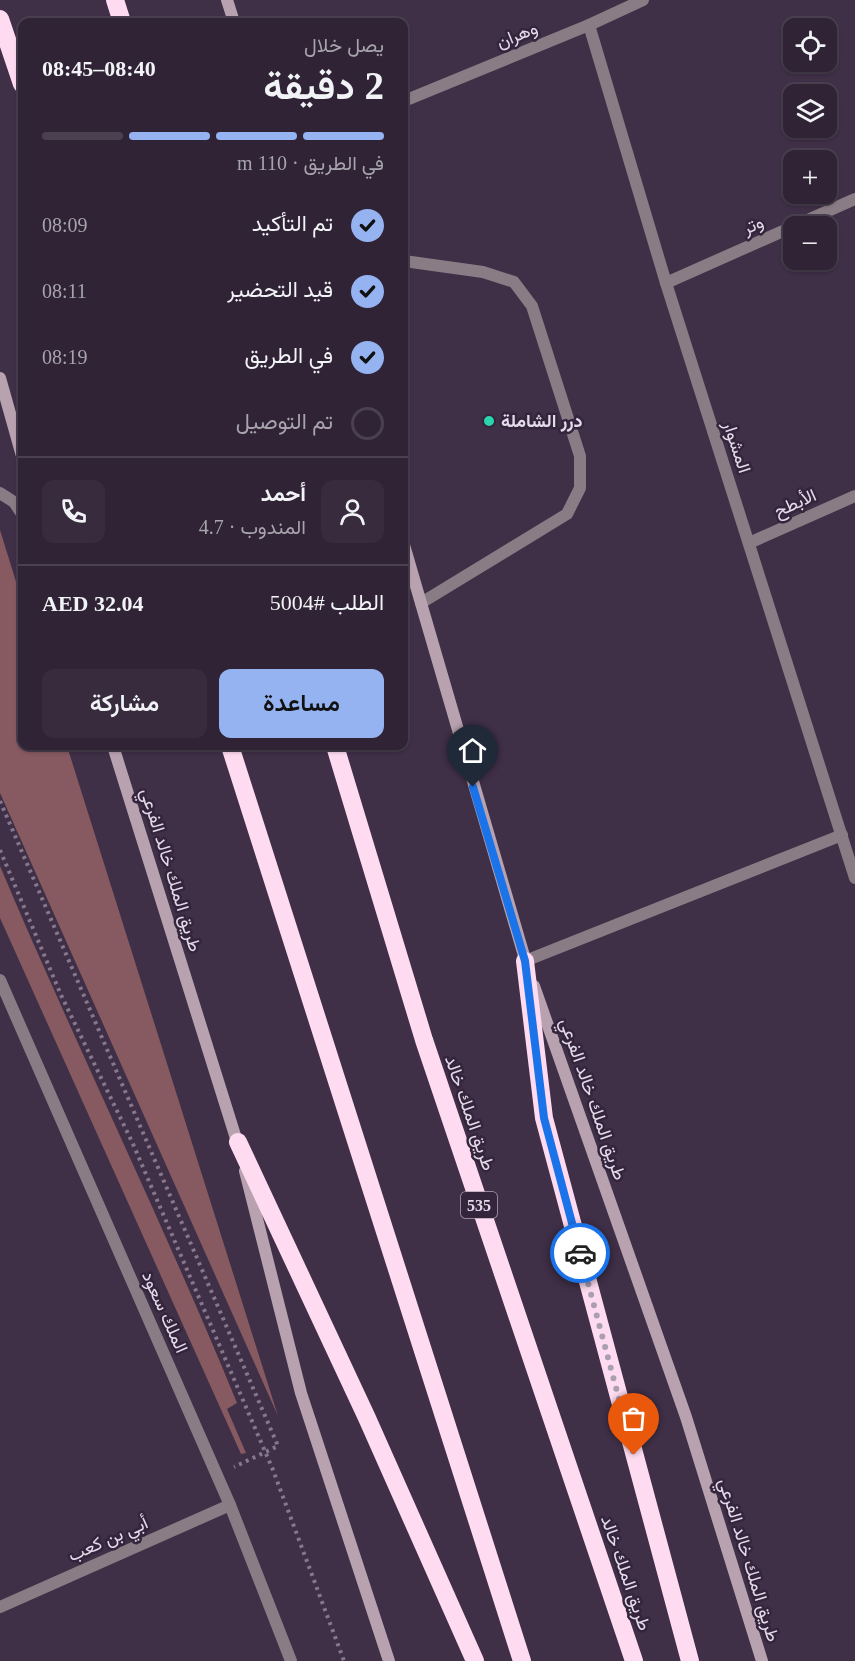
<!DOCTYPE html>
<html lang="ar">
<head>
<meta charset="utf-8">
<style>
	:root { --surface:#2f2335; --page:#372b3d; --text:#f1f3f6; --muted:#a7a4ad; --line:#4a4050; --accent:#95b2f1 }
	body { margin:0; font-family:"Times New Roman",Vazirmatn,serif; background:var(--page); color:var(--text); direction:rtl; height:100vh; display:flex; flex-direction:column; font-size:22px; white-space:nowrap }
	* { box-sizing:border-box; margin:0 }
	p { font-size:20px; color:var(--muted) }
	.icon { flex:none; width:33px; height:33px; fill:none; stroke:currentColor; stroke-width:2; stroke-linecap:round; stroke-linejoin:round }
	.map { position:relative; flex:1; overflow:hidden; direction:ltr }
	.side { position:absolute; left:18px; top:18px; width:390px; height:732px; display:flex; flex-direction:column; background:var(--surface); border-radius:12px; box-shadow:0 2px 4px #0004,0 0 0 2px var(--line); direction:rtl }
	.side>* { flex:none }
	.tools { position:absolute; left:783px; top:18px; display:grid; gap:12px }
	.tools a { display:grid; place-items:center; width:54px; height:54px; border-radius:12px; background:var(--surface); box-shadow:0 2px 4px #0004,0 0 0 2px var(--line); font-size:30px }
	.pin { position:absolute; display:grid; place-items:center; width:51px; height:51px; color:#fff; margin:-62px -26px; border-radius:50% 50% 50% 0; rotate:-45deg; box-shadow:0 0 6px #0007 }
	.pin .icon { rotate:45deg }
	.courier { position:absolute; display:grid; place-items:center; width:60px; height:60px; margin:-30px; border:4px solid #1a73e8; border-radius:50%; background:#fff; color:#222; box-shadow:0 2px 8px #0007 }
	.headline em { font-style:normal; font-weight:600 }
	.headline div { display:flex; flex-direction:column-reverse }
	.headline { display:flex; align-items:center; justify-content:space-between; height:102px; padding:0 24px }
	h1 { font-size:39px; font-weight:600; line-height:45px }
	.bar { display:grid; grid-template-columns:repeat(4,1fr); gap:9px 6px; align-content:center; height:72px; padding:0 24px }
	.bar i { height:8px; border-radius:4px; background:var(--line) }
	.bar .active { background:var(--accent) }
	.bar p { grid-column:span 4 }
	.line { display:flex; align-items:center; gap:15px; padding:0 24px; border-top:2px solid var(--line) }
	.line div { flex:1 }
	.round { display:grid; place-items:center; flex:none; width:63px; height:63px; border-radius:12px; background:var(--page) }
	ol { padding:0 24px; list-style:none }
	li { display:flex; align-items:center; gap:18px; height:66px }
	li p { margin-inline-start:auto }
	li .icon { padding:6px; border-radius:50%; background:var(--accent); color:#111; stroke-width:4 }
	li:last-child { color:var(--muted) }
	li i { width:33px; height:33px; border:3px solid var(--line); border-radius:50% }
	.action { display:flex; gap:12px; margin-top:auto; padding:12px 24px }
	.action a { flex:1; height:69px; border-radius:12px; background:var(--accent); color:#111; font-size:24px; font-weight:600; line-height:69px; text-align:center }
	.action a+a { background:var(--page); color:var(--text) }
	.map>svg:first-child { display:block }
	.forest { fill:#865a60 }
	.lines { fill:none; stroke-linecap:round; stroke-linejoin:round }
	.path { stroke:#85788c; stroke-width:4; stroke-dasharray:3 4.5; stroke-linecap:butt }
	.service { stroke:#8a7c84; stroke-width:12 }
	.minor { stroke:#8a7c84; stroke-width:12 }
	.tertiary { stroke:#8a7c84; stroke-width:12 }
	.secondary { stroke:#b9a2af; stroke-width:12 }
	.motorway { stroke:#fedbf0; stroke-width:18 }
	.done { stroke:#aa9fb1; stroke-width:6; stroke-dasharray:0 10.8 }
	.route { stroke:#1a73e8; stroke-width:8 }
	.poi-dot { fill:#2bd5ac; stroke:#34253d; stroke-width:2 }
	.labels { text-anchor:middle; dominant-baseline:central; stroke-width:5; stroke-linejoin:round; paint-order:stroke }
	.shield { fill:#34253d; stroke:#afa4b6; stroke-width:1.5 }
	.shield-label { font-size:16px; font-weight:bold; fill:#e4dbea }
	.street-label { font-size:18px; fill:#e4dbea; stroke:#34253d }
	.poi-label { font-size:18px; font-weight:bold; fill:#e4dbea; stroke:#34253d; text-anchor:start }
</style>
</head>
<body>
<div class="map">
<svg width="855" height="1661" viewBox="0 0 855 1661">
	<rect width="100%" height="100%" fill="#3f2f47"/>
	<g class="forest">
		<path d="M0,530l22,71v145h45l211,670 -278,-623z"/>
		<path d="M0,866c76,180 163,356 237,537l-10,6 19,44 -5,1 -241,-536z"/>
	</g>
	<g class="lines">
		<g class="path">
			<path d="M0,801l278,645 -44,21"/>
			<path d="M0,850l61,145 72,149 140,326 71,191"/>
		</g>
		<path class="service" d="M404,261l79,11 31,10 18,24 48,150v32l-13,26 -146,89"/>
		<g class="minor">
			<path d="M589,25l77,258 189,595"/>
			<path d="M404,101l185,-76 54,-25"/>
			<path d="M666,283l189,-84"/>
			<path d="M749,543l106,-47"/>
			<path d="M525,961l317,-126"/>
			<path d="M0,980l230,525 61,156"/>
			<path d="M0,1607l230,-102"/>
		</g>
		<path class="tertiary" d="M0,493l14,9 8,12"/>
		<g class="secondary">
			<path d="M227,0l7,22"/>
			<path d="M0,378l22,78"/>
			<path d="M404,545l123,421"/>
			<path d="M113,746l126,402"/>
			<path d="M534,986l152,431 76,244"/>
			<path d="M245,1171l56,222 88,268"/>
		</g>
		<g class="motorway">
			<path d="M115,0l7,22"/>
			<path d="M0,19l22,65"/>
			<path d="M230,746l292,915"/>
			<path d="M335,746l89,294 210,621"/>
			<path d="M525,961l19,157 146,543"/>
			<path d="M238,1142l129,276 108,243"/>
		</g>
	</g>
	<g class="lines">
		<path class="done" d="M580,1253l54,202"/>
		<path class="route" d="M473,787l52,174 19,157 36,135"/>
	</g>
	<circle class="poi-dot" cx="489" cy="421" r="6"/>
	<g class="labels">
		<rect class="shield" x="461" y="1192" width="36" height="26" rx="4.5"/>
		<g class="shield-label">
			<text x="479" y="1205">535</text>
		</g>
		<g class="street-label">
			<text transform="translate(517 35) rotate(-22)">وهران</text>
			<text transform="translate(753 225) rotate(-24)">وتر</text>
			<text transform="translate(737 447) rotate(72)">المشوار</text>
			<text transform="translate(795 503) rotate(-24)">الأبطح</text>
			<text transform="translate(171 870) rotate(73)">طريق الملك خالد الفرعي</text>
			<text transform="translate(593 1099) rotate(71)">طريق الملك خالد الفرعي</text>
			<text transform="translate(470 1113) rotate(71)">طريق الملك خالد</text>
			<text transform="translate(165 1312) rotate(66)">الملك سعود</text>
			<text transform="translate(108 1539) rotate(-24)">أبي بن كعب</text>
			<text transform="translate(749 1560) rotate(73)">طريق الملك خالد الفرعي</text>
			<text transform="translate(626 1573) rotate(71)">طريق الملك خالد</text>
		</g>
		<g class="poi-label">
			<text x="501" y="421">درر الشاملة</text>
		</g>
	</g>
</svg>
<div class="tools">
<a><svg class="icon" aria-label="locate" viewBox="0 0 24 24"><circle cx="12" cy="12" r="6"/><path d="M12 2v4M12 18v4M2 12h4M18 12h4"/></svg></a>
<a><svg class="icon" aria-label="layers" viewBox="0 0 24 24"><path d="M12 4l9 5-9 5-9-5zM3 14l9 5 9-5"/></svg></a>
<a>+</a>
<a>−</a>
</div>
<div class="pin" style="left:634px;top:1455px;background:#ea580c"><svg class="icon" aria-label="bag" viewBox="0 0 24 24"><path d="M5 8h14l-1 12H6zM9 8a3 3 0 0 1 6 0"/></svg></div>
<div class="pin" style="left:473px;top:787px;background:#1f2937"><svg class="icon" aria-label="home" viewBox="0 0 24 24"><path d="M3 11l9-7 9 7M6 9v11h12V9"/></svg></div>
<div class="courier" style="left:580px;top:1253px"><svg class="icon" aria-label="car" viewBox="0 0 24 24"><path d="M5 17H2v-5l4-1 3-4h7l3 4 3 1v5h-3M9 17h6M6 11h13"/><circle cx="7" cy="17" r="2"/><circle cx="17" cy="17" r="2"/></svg></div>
<section class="side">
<div class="headline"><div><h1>2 دقيقة</h1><p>يصل خلال</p></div><em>08:40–08:45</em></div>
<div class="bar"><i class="active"></i><i class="active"></i><i class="active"></i><i></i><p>في الطريق · 110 m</p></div>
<ol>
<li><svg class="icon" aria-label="check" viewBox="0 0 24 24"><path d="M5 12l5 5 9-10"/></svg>تم التأكيد<p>08:09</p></li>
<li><svg class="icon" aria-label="check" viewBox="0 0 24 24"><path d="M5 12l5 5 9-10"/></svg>قيد التحضير<p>08:11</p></li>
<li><svg class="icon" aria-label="check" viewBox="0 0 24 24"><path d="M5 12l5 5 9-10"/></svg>في الطريق<p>08:19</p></li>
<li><i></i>تم التوصيل</li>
</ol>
<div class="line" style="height:108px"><a class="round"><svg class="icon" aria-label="person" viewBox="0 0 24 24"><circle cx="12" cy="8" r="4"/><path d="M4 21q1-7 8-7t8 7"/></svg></a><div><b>أحمد</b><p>المندوب · 4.7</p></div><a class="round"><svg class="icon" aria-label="phone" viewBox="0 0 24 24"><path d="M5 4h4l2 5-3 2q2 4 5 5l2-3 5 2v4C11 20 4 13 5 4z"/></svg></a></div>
<div class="line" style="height:78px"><div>الطلب #5004</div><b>AED 32.04</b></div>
<div class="action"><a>مساعدة</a><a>مشاركة</a></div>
</section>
</div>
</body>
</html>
